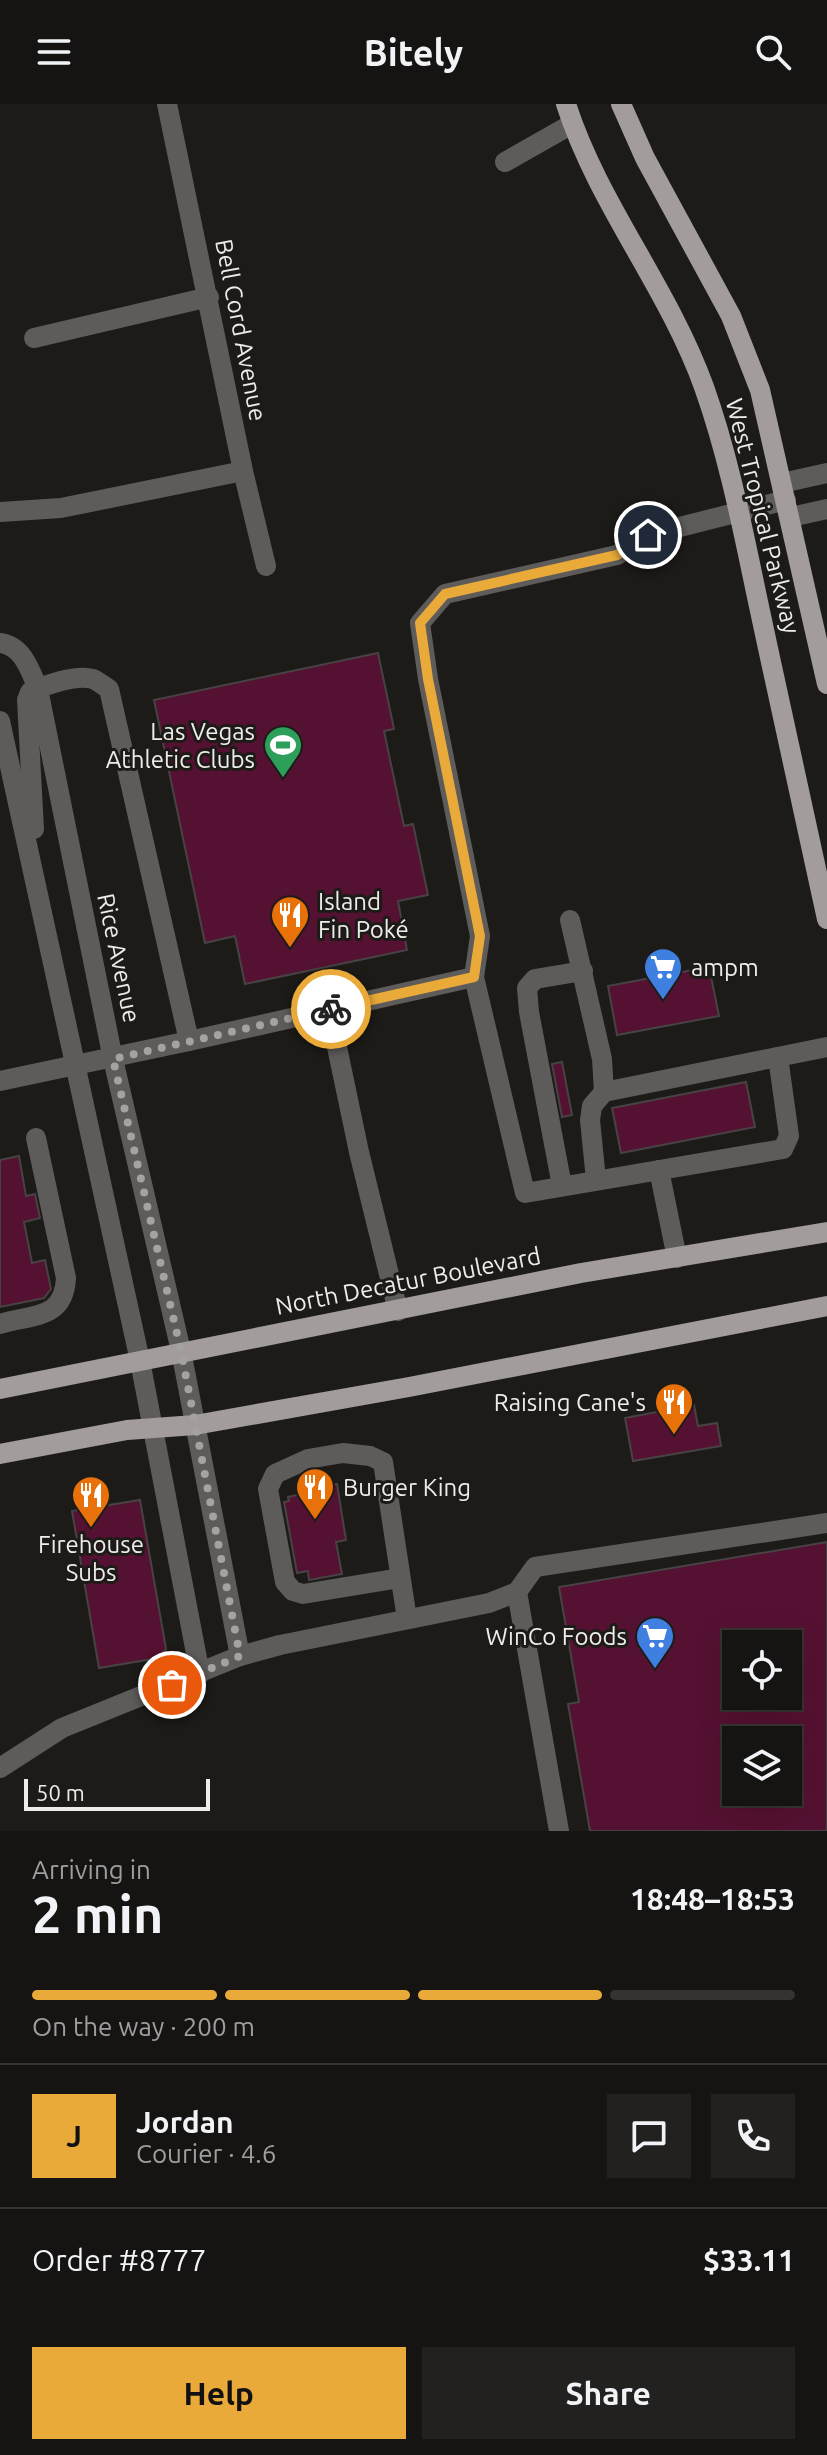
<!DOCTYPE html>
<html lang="en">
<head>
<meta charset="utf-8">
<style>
	:root { --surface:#161412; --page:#232120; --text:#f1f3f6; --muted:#9e9e9f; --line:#353332; --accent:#eaaa39 }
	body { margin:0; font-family:Ubuntu,sans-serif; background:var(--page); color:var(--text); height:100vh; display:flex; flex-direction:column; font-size:30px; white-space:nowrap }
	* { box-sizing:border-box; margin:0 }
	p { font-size:26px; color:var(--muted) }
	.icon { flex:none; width:44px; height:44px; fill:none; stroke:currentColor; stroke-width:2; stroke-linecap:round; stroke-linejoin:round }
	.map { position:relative; height:1727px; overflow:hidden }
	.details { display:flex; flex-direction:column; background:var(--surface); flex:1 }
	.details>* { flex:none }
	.buttons { position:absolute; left:722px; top:1526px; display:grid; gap:16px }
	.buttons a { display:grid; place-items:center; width:80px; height:80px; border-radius:0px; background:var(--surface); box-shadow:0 8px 32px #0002,0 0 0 2px var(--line); font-size:40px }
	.scale { position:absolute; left:24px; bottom:20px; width:186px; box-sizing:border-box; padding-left:8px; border:4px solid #edece9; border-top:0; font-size:22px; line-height:28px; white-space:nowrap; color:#edece9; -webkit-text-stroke:6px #1d1b18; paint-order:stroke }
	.pin { position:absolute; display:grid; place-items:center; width:68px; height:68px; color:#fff; margin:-34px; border:4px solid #fff; border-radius:50%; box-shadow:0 2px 8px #0007 }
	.courier { position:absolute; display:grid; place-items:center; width:80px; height:80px; margin:-40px; border:6px solid #eaaa39; border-radius:50%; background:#fff; color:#222; box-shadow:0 2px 10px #0007 }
	.head em { font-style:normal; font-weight:700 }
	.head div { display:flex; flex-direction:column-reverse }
	.head { display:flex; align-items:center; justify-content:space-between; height:136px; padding:0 32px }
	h1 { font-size:52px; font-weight:700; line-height:60px }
	.bar { display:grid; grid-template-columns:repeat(4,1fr); gap:12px 8px; align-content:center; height:96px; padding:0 32px }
	.bar i { height:10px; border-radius:6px; background:var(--line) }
	.bar .selected { background:var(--accent) }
	.bar p { grid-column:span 4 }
	.line { display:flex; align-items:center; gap:20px; padding:0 32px; border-top:2px solid var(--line) }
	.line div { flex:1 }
	.round { display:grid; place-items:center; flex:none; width:84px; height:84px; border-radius:0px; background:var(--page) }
	.action { display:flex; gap:16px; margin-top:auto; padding:16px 32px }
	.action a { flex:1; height:92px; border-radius:0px; background:var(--accent); color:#111; font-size:32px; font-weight:700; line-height:92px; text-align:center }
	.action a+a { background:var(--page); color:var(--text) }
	header { display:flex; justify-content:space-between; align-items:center; height:104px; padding:0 32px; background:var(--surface); font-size:36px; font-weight:700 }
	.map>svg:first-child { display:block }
	.building { fill:#551131; stroke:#474243; stroke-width:2; fill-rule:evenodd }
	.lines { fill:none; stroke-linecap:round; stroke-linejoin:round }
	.minor { stroke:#5e5b5b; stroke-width:20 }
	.major { stroke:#a29d9c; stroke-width:20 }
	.done { stroke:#a4a3a0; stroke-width:8; stroke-dasharray:0 14.4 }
	.route { stroke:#eaaa39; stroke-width:10 }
	.labels { text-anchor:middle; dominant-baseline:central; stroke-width:6; stroke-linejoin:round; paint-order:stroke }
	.street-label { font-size:24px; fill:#edece9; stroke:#1d1b18 }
	.poi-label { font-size:24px; fill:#edece9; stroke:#1d1b18; text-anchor:end }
</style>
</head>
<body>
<header><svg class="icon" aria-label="menu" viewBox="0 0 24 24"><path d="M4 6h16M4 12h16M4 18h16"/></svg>Bitely<svg class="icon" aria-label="search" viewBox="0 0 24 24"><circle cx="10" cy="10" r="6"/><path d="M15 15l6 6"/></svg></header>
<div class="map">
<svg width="827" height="1727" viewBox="0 0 827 1727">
	<rect width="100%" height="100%" fill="#1d1b18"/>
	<g class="building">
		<path d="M378,549l16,76 -10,2 20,95 9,-2 15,71 -30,6 9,49 -162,34 -10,-48 -30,7 -51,-243z"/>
		<path d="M709,863l10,49 -102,19 -9,-49z"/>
		<path d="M562,958l10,53 -10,2 -10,-53z"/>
		<path d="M746,978l9,45 -134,26 -9,-45z"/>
		<path d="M19,1052l7,40 9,-2 5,24 -16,4 8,41 13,-3 6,29 -7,9 -44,9v-147z"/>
		<path d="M694,1301l4,21 19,-3 4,23 -88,15 -8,-43z"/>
		<path d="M337,1380l9,56 -10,2 6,32 -33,6 -1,-9 -11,2 -13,-71 5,-1 -1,-4 18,-4 -1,-3z"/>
		<path d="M140,1396l26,149 -8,9 -59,10 -27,-157z"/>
		<path d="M827,1438v289h-237l-22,-127 11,-2 -20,-115zM736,1540h52v52h-52zM736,1636h52v52h-52z"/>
	</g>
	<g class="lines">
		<g class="minor">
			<path d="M167,0l76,367 23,95"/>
			<path d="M505,58l67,-38"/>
			<path d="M34,234l175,-41"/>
			<path d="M782,379l45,-10"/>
			<path d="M0,408l61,-4 182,-37"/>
			<path d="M791,413l36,-8"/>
			<path d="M0,539c23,3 30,27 38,46l75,370 68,292 59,305"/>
			<path d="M0,617l140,640 60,313"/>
			<path d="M34,725l-7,-129 3,-8c15,-7 46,-18 63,-13 5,2 11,7 16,10l80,352 285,-64"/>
			<path d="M570,816l32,139 2,33 -12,14 -2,14 6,60"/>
			<path d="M329,905l30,143 39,159"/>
			<path d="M778,953l11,79 -6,13 -258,44 -51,-216 6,-41 -52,-257 -8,-56 25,-29 172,-39 31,-20 138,-35"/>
			<path d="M0,977l189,-40"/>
			<path d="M604,988l223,-45"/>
			<path d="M659,1066l18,88"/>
			<path d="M562,1082l-33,-174 -2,-24 8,-9 48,-8"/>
			<path d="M0,1220c32,-10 64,-4 66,-46l-30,-140"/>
			<path d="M400,1474l-97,16 -10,-3 -8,-9 -17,-93 7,-15 33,-15 35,-6 27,3 13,6 24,157"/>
			<path d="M517,1488l42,239"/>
			<path d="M0,1664l62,-40 178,-72 40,-11 209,-42 28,-11 18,-25 292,-44"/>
		</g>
		<g class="major">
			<path d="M566,0c32,100 102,183 138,283 26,73 40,149 56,224 22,103 45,206 67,308"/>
			<path d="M621,0l24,54 86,158 29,74 67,294"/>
			<path d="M0,1285l581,-116 246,-41"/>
			<path d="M0,1350l127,-24 68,-5 214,-38 418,-81"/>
		</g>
	</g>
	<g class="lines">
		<path class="done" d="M172,1581l68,-29 -59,-305 -68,-292 218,-50"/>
		<path class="route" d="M331,905l143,-32 6,-41 -52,-257 -8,-56 25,-29 172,-39 31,-20"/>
	</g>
	<defs>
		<symbol id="stadium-pin" viewBox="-11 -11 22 30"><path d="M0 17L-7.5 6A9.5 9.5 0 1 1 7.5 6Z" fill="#2e9e5b" stroke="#1d1b18"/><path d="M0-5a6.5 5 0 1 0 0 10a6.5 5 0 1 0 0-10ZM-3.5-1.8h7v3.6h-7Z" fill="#fff"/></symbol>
		<symbol id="restaurant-pin" viewBox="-11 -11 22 30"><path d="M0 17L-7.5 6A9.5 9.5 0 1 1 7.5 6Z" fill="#e8710a" stroke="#1d1b18"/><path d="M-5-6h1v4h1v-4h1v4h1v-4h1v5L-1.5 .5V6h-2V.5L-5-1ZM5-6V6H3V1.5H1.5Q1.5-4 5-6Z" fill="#fff"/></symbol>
		<symbol id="supermarket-pin" viewBox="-11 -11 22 30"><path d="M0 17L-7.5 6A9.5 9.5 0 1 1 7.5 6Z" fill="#3f7fe0" stroke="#1d1b18"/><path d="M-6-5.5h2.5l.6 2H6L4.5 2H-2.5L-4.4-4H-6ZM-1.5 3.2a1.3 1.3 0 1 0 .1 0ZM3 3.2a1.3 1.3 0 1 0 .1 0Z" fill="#fff"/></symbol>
	</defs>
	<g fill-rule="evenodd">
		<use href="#stadium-pin" x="261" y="619" width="44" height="60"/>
		<use href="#restaurant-pin" x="268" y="789" width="44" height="60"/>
		<use href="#supermarket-pin" x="641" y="841" width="44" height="60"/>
		<use href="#restaurant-pin" x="652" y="1276" width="44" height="60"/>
		<use href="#restaurant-pin" x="293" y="1361" width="44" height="60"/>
		<use href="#restaurant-pin" x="69" y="1369" width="44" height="60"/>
		<use href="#supermarket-pin" x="633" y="1510" width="44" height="60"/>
	</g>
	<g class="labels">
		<g class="street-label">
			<text transform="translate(241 226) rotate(79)">Bell Cord Avenue</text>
			<text transform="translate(763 412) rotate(76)">West Tropical Parkway</text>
			<text transform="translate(119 854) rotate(78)">Rice Avenue</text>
			<text transform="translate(408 1177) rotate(-11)">North Decatur Boulevard</text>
		</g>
		<g class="poi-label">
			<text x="255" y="627">Las Vegas<tspan x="255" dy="28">Athletic Clubs</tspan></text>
			<text x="318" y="797" text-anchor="start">Island<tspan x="318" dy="28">Fin Poké</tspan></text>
			<text x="691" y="863" text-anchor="start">ampm</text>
			<text x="646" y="1298">Raising Cane's</text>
			<text x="343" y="1383" text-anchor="start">Burger King</text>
			<text x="91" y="1440" text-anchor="middle">Firehouse<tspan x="91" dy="28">Subs</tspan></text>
			<text x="627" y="1532">WinCo Foods</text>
		</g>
	</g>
</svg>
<div class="buttons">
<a><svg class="icon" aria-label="locate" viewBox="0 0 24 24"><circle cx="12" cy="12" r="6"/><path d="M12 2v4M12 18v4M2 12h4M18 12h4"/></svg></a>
<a><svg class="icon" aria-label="layers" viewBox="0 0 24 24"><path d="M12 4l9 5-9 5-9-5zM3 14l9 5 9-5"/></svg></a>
</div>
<div class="scale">50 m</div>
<div class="pin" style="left:172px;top:1581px;background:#ea580c"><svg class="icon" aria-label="bag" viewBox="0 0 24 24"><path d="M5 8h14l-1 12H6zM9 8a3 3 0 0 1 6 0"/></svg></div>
<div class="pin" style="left:648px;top:431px;background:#1f2937"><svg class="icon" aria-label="home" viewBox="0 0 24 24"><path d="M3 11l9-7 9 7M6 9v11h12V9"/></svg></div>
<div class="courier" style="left:331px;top:905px"><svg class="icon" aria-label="bike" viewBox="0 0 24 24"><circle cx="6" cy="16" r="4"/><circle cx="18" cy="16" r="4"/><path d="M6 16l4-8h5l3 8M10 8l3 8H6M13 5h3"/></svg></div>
</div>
<section class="details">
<div class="head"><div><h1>2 min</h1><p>Arriving in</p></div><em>18:48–18:53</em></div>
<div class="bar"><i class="selected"></i><i class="selected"></i><i class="selected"></i><i></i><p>On the way · 200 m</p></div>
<div class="line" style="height:144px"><b class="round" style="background:var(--accent);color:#111">J</b><div><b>Jordan</b><p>Courier · 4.6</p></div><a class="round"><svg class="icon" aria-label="chat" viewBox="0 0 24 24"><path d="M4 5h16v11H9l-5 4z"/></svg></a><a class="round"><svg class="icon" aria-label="phone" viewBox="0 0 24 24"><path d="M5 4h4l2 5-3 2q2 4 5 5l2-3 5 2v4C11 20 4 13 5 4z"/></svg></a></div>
<div class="line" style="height:104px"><div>Order #8777</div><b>$33.11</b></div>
<div class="action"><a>Help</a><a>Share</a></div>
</section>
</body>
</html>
